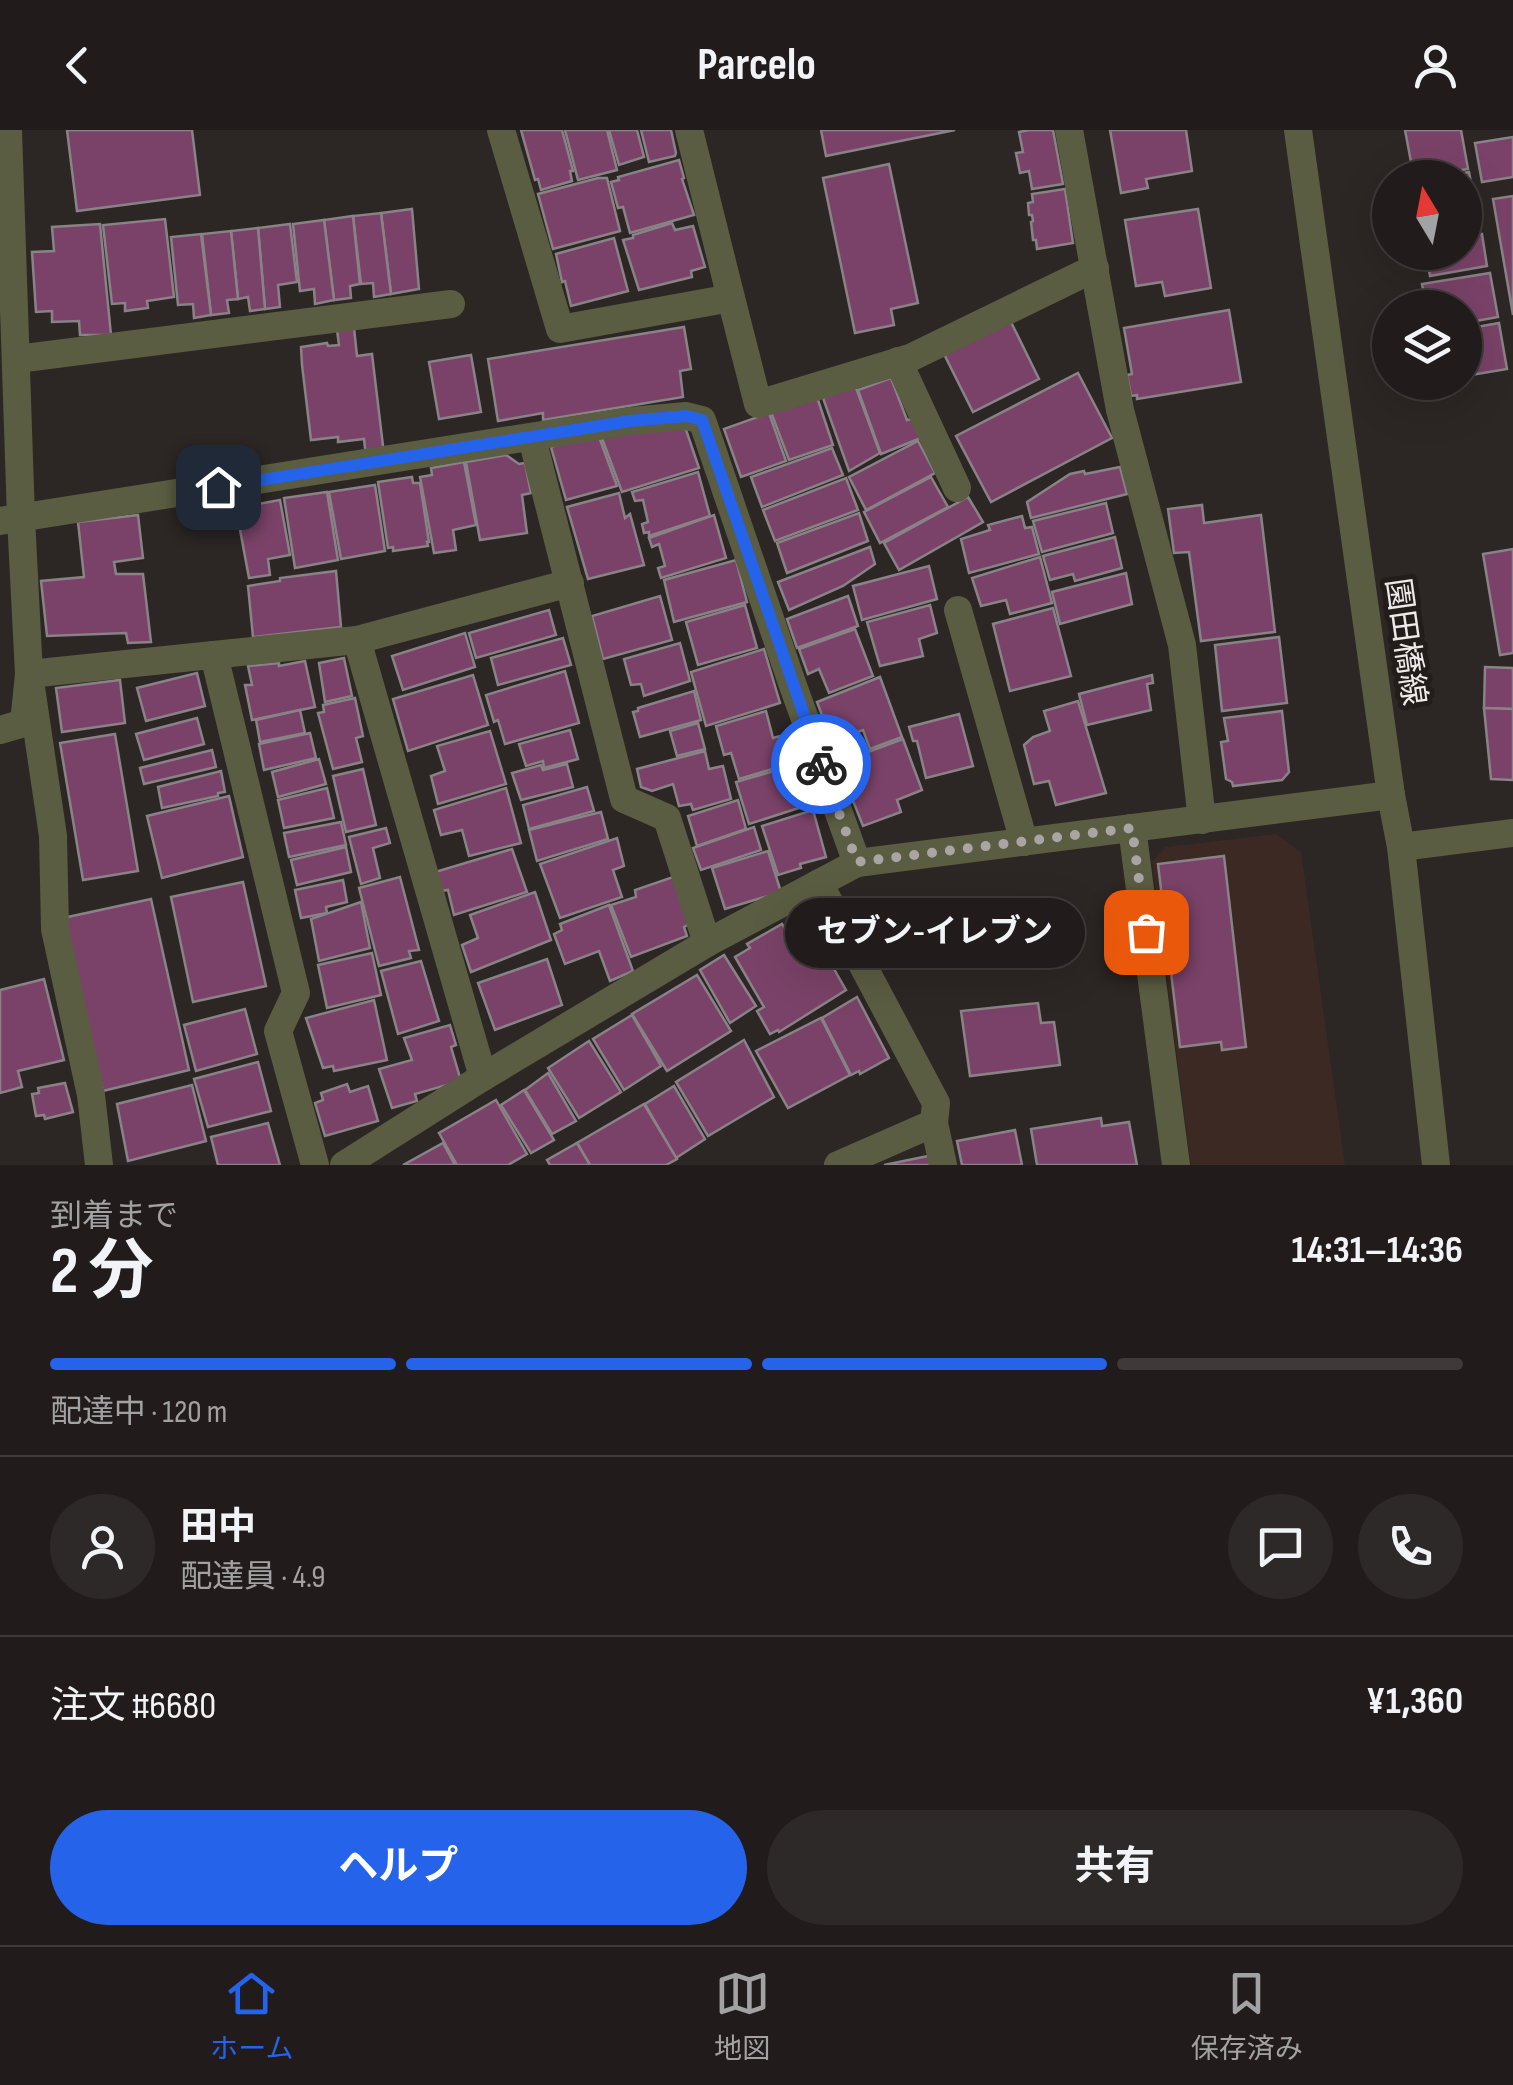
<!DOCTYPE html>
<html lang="ja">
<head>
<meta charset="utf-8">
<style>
	:root { --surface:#211c1b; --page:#2d2928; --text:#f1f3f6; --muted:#a2a1a3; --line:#3e3a3a; --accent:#2563eb }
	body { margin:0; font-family:"Sofia Sans Condensed","Noto Sans JP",sans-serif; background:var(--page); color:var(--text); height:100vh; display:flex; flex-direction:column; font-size:38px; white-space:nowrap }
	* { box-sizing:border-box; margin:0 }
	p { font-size:32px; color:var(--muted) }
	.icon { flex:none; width:55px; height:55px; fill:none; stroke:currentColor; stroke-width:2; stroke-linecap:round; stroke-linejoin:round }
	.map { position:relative; height:1035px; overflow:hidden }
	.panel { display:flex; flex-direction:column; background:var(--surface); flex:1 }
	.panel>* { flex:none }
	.needle { width:65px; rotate:350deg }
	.controls { position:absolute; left:1372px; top:30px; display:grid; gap:20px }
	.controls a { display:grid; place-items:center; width:110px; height:110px; border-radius:50%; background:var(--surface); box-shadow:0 10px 40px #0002,0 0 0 2px var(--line); font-size:50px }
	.pin { position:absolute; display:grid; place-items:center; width:85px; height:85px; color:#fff; margin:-42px; border-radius:20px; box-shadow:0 5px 15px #0006 }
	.courier { position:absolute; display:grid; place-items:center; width:100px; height:100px; margin:-50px; border:8px solid #2563eb; border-radius:50%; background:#fff; color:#222; box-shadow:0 2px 12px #0007 }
	.bubble { position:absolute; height:70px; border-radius:35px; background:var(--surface); box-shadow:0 10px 40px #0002,0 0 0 2px var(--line); font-size:32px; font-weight:700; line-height:70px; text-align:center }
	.overview em { font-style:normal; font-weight:700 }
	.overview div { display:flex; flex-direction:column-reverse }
	.overview { display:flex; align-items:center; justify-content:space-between; height:170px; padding:0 50px }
	h1 { font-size:65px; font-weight:700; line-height:75px }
	.bar { display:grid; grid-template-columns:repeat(4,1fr); gap:15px 10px; align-content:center; height:120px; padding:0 50px }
	.bar i { height:12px; border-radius:8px; background:var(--line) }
	.bar .selected { background:var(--accent) }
	.bar p { grid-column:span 4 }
	.line { display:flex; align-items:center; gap:25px; padding:0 50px; border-top:2px solid var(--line) }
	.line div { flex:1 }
	.round { display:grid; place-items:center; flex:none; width:105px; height:105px; border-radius:52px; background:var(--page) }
	.primary-button { display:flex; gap:20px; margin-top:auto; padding:20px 50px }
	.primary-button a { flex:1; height:115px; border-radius:60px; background:var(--accent); color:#fff; font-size:40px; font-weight:700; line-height:115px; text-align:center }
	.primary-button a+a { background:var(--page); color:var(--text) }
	header { display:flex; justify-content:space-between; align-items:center; height:130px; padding:0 50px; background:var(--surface); font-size:45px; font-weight:700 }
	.tab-bar { display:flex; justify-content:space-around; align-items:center; height:140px; border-top:2px solid var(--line); background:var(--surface); font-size:28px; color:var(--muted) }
	.tab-bar a { display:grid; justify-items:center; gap:5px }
	.tab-bar .selected { color:var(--accent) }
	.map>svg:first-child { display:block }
	.commercial { fill:#3c2924 }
	.building { fill:#7a4268; stroke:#898286; stroke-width:2.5 }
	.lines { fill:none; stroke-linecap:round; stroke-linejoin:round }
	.minor { stroke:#5a5d41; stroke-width:28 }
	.tertiary { stroke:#5a5d41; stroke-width:28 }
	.done { stroke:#aaa5a4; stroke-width:10; stroke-dasharray:0 18 }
	.route { stroke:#2563eb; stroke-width:12 }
	.labels { text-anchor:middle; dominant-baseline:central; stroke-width:10; stroke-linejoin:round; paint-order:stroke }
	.street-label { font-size:32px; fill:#eeeae9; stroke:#221c1a }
</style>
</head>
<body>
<header><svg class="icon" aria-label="back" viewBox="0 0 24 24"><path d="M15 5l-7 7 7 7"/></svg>Parcelo<svg class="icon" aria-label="person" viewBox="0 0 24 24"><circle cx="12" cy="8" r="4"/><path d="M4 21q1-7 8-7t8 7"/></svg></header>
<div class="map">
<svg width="1513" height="1035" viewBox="0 0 1513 1035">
	<rect width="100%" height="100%" fill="#2c2624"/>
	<path class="commercial" d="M1276,704l25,18 44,313h-154l-39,-303 14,-15z"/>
	<g class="building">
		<path d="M67,0h125l8,65 -123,16z"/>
		<path d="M521,0h41l11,41h-3l2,10 -31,9 -3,-11 -3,1z"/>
		<path d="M565,0h42l10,40 -39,10z"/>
		<path d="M609,0h28l7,27 -25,8z"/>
		<path d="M641,0h30l5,23 -1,3 -26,6z"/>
		<path d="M821,0h134l-129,26z"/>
		<path d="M1029,0h24l10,54 -31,5 -3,-18 -9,2 -4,-20 7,-1 -4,-20z"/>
		<path d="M1110,0h76l6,41 -46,8 2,9 -27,5z"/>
		<path d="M1405,0h56l7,39 -54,9z"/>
		<path d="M1513,7v40l-31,5 -7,-39z"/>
		<path d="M679,30l5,18 -2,1 12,36 -64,18 -7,-26 -5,1 -7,-26 8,-2 -1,-3z"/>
		<path d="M889,34l29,139 -27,6 3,16 -39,8 -32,-155z"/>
		<path d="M1469,42l9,49 -13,3v-46h-26z"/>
		<path d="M598,48h9l13,53 -67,18 -15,-55z"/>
		<path d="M1065,59l8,54 -36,6 -1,-9h-3l-2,-18 2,-1 -1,-6h-3l-1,-12 5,-1 -1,-8z"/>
		<path d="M1513,66v119l-20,-116z"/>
		<path d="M412,79l7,80 -28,5 -10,-81z"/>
		<path d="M1198,79l13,79 -46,8 -3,-14 -26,4 -11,-66z"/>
		<path d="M381,83l10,81 -17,3 -1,-14 -12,1 -8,-68z"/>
		<path d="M353,86l7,68 -10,2 1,12 -17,2 -10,-80z"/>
		<path d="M165,89l9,78 -27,4 1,7 -23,3v-8l-13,1 -9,-79z"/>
		<path d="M324,90l10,80 -19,4 -1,-15 -14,2 -7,-67z"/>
		<path d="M672,93l3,7 18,-4 12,41 -14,4 1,6 -53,13 -16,-50 10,-2v-3z"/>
		<path d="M100,94l11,111h-31l-1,-14 -27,1v-11l-16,1 -4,-60 22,-1 -2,-24z"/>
		<path d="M290,94l7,58 -19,3 2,22 -15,2 -7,-81z"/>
		<path d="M258,98l7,81 -15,2 -2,-14 -10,2 -7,-68z"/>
		<path d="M231,101l7,68 -11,1 2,13 -18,2 -9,-81z"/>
		<path d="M201,104l10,81 -17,3 -1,-14 -15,1 -7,-68z"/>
		<path d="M1482,104l5,32 -57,10 -4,-24h39v-15z"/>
		<path d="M614,108l14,53 -57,15 -6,-25 -3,1 -6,-28z"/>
		<path d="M1490,143l8,44 -33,6v-15h-39l-4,-24z"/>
		<path d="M1229,180l12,72 -104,17v-4l-6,1 -4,-21 5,-1 -8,-46z"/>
		<path d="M1011,192l28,57 -66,33 -29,-58z"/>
		<path d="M1499,193l8,46 -42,7v-47z"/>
		<path d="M684,197l7,42 -11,2 3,26 -140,23v-7l-45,8 -10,-62z"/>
		<path d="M354,198l3,28 15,-2 12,100 -18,3 -2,-18 -26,3v-5l-27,3 -9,-75 -1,-18 26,-4 1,3 11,-1 -2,-15z"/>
		<path d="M471,225l10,57 -42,7 -10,-57z"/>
		<path d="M1078,243l34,65 -121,64 -35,-66z"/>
		<path d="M891,248l16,42 6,-1 8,19 -40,16 -23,-64z"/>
		<path d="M855,255l25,68 -31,18 -26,-73z"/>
		<path d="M817,267l16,48 -44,15 -18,-48z"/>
		<path d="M769,283l17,48 -45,16 -17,-48z"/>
		<path d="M683,291l16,47 -77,24 -22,-59z"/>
		<path d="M598,304l19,52 -51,14 -15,-53z"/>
		<path d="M918,311l17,32 -69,37 -17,-33z"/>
		<path d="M832,318l11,27 -81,32 -11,-30z"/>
		<path d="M506,325l13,9 6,-1 6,30 -9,2 5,38 -47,7 -14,-78z"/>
		<path d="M464,332l12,63 -23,5 3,20 -22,3 -14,-76 12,-2 -1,-7z"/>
		<path d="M1120,337l7,27 -96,24 -4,-16 43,-28 14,-3 1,3z"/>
		<path d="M698,342l12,44 -61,20v-4l-5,1 -2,-9 6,-2 -5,-22 -8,1 -3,-9z"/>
		<path d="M412,347l1,6h7l9,59h-2l1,4 -35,5v-4l-5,1 -10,-66z"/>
		<path d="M931,347l17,30 -68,36 -16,-31z"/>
		<path d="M846,348l12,32 -83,31 -12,-31z"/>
		<path d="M375,355l10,66 -44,8 -12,-67z"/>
		<path d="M327,362l11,68 -43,8 -11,-70z"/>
		<path d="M619,363l6,25 5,-4 14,51 -56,14 -21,-72z"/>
		<path d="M968,367l15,25 -84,48 -15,-27z"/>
		<path d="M280,370l10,55 -22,4 2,16 -21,3 -13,-70z"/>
		<path d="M1106,373l7,30 -71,19 -9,-31z"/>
		<path d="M1202,375l2,18 57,-8 14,117 -74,9 -12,-89 -15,1 -6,-44z"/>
		<path d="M859,383l9,28 -81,32 -10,-30z"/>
		<path d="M138,385l5,43 -29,4 2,12h27l8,68 -23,1 -2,-10 -79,3 -6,-55 43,-4 -6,-55z"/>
		<path d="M714,385l12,43 -65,20 -3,-10 7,-2 -6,-22 -7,3 -3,-9z"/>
		<path d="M1022,386l3,12 7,-1 7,27 -70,19 -8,-34 29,-9 -2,-5z"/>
		<path d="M1115,407l7,31 -47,13 -2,-7 -23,6 -7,-24z"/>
		<path d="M870,417l5,17 -32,22 -54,24 -11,-28z"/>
		<path d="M1513,419v104l-13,2 -17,-101z"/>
		<path d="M1040,427l12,46 -42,11 -4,-14 -25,6 -9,-28z"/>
		<path d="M736,430l11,42 -73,20 -10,-42z"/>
		<path d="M929,436l8,33 -75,21 -9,-34z"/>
		<path d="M336,441l5,56 -88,10 -5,-51 32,-5v-3z"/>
		<path d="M1126,443l6,31 -72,20 -8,-32z"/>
		<path d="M660,466l12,44 -69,19 -11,-43z"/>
		<path d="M848,466l10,30 -61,22 -10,-29z"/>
		<path d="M745,475l12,43 -59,17 -12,-43z"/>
		<path d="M930,475l7,28 -18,6 4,17 -43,10 -13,-44z"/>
		<path d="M1053,478l18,68 -61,15 -17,-67z"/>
		<path d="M549,480l7,25 -80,23 -7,-25z"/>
		<path d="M855,499l18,47 -44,17 -10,-24 -11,5 -9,-25z"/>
		<path d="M465,503l10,34 -72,23 -11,-34z"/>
		<path d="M1279,507l8,66 -65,8 -7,-66z"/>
		<path d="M563,508l8,27 -73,20 -7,-27z"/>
		<path d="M680,513l10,38 -46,15 -3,-12 -10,1 -7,-26z"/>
		<path d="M764,519l16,54 -74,23 -15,-54z"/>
		<path d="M344,528l8,38 -27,6 -6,-39z"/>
		<path d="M305,531l10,46 -63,13 -7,-35h7l-4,-19 31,-3v3z"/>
		<path d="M1485,537l28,1v41l-29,-1z"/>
		<path d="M565,541l14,52 -74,21 -7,-24 -4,2 -8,-27z"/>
		<path d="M197,543l8,33 -59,15 -9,-33z"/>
		<path d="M473,545l15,50 -80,26 -15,-52z"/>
		<path d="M1152,545l1,8 -6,1 4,26 -64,15 -8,-31z"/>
		<path d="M880,547l22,60 -32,12 -7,-19 -22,8 -3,-11 -10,4 -11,-29z"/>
		<path d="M120,550l5,43 -63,9 -6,-44z"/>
		<path d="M694,561l7,29 -61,17 -7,-25 5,-1v-3z"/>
		<path d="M355,568l8,38 -7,2 6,24 -29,7 -15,-56 6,-1 -1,-7z"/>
		<path d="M1078,571l28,92 -50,12 -7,-24 -15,3 -10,-39 9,-8 17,-6 -6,-20z"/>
		<path d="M1484,578l29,1v71l-22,-1z"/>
		<path d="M300,580l5,23 -45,9 -4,-22z"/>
		<path d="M766,581l7,27 22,-6 8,28 -64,19 -8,-26 -7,2 -8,-29z"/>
		<path d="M1282,581l7,61 -7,8 -49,6 -1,-4 -6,-3 -5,-37 7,-1 -4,-23z"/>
		<path d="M959,584l14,52 -47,12 -9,-37h-4l-4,-14z"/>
		<path d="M197,588l7,26 -60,16 -8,-26z"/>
		<path d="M698,593l7,26 -28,7 -7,-25z"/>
		<path d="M570,600l8,29 -34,9 -1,-7 -17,5 -7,-22z"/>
		<path d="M490,601l16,53 -68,20 -7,-28 14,-5 -8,-25z"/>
		<path d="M310,603l6,25 -52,12 -5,-26z"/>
		<path d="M115,604l23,137 -55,9 -23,-137z"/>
		<path d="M903,609l19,51 -25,10 4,12 -38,14 -25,-63z"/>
		<path d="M212,620l4,17 -72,17 -4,-16z"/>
		<path d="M705,621l4,18 14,-3 8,33 -38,11 -2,-6 -12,2 -6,-22 -21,7 -11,-4 -4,-18z"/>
		<path d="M319,629l7,25 -48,13 -6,-25z"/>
		<path d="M567,634l6,23 -52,13 -9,-27 29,-8 2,5z"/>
		<path d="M785,638l14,40 -50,16 -13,-42z"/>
		<path d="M363,639l13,56 -30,7 -13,-56z"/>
		<path d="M221,641l4,21 -7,1v3l-56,12 -4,-21z"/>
		<path d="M587,657l7,24 -65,18 -6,-24z"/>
		<path d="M327,658l7,30 -50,10 -6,-28z"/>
		<path d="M506,658l15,55 -52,13 -7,-26 -21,5 -7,-25z"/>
		<path d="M229,666l14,61 -81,21 -15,-62z"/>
		<path d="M738,670l8,29 -49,17 -9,-30z"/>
		<path d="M813,680l13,47 -26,7 1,4 -23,7 -16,-49z"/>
		<path d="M601,682l7,27 -71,22 -8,-31z"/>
		<path d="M341,692l5,23 -57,12 -5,-24z"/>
		<path d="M754,697l7,23 -60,20 -8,-22z"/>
		<path d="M386,698l4,15 -17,5 7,30 -19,6 -12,-47z"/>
		<path d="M617,708l7,28 -11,4 9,27 -62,21 -20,-54z"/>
		<path d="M346,717l5,25 -54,13 -6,-25z"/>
		<path d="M512,719l15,43 -73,23 -6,-25 -7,1 -6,-19z"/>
		<path d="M768,721l13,41 -56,17 -13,-41z"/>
		<path d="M1224,726l22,191 -24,3 -1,-8 -41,5 -22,-183z"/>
		<path d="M400,747l19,73 -10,1 2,7 -32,8 -20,-78z"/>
		<path d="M673,747l16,47 -5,3 3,9 -56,21 -20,-52 25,-8 -1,-7z"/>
		<path d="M343,750l4,22 -21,5 1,6 -26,5 -6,-28z"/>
		<path d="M243,752l23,104 -73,16 -22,-105z"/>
		<path d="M535,762l16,48 -80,32 -9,-27 16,-7 -8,-23z"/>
		<path d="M151,769l38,171 -86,21 -40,-173z"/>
		<path d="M361,772l9,46 -51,13 -8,-42z"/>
		<path d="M609,775l24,66 -23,10 -11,-30 -34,13 -11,-30 8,-4 -2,-6z"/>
		<path d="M782,794l2,3 4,-2 2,4 7,-4 22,35 7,-5 20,35 -67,42 -1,-2 -8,4 -13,-23 7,-4 -29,-50 15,-9 -3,-4z"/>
		<path d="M372,823l9,42 -54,13 -9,-43z"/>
		<path d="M724,825l32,51 -26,17 -30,-53z"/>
		<path d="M547,829l15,46 -67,25 -17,-47z"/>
		<path d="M421,831l18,60 -41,13 -17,-63z"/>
		<path d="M697,845l34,56 -64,40 -35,-57z"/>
		<path d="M44,849l20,81 -46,11 4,16 -22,6v-103z"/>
		<path d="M857,867l32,61 -29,16 -1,-3 -8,4 -29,-57z"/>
		<path d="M374,870l13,60 -53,11 -1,-5 -10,2 -17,-50z"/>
		<path d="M1038,873l3,20 13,-1 6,43 -90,11 -9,-65z"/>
		<path d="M245,879l12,45 -61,17 -12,-46z"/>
		<path d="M632,885l29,51 -37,24 -31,-51z"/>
		<path d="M821,888l29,57 -62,33 -32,-57z"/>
		<path d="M450,895l6,20 -5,2 10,34 -46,13 2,7 -25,7 -13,-39 33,-9 -8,-22z"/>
		<path d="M744,910l30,57 -66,39 -32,-54z"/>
		<path d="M589,911l32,51 -42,26 -31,-50z"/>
		<path d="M258,932l13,49 -63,16 -14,-48z"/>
		<path d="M548,943l28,48 -24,13 -27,-44z"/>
		<path d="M65,953l8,29 -28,7 -1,-4 -8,1 -4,-22 7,-1 -1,-5z"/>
		<path d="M347,954l3,8 18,-6 10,35 -53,15 -10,-33 8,-3 -2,-7z"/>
		<path d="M192,955l14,56 -78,20 -11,-57z"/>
		<path d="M674,956l31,53 -29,19 -31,-54z"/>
		<path d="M524,960l30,50 -23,13 -30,-48z"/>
		<path d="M496,970l31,54 -19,11h-51l-18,-32z"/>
		<path d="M644,974l33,55 -11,6h-76l-13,-22z"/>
		<path d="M1101,988l1,8 27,-4 8,43h-100l-6,-36z"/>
		<path d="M268,993l12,42h-62l-7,-28z"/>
		<path d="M1015,1000l7,35h-60l-5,-24z"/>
		<path d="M443,1013l12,22h-52z"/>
		<path d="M577,1013l13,22h-40l-3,-5z"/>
		<path d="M933,1025l2,10h-51z"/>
	</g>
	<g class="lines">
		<g class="minor">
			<path d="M501,0l59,199 171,-31 27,106 152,-46 185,-90"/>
			<path d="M689,0l42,168"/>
			<path d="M1069,0l51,280 62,235 20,175"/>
			<path d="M17,229l434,-55"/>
			<path d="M898,231l59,127"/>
			<path d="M532,308l92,361 43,19 40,125"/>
			<path d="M0,391l630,-100 56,-5 16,4 90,263 65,180"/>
			<path d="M958,480l66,232"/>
			<path d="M357,510l126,437"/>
			<path d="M214,525l82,338 -18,38 37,134"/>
			<path d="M0,600l24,-7 5,-49 -8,-156 -13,-388"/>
			<path d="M1132,698l44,337"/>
			<path d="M1401,717l112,-14"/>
			<path d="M819,753l117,220 -2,20 9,42"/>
			<path d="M99,1035l-8,-70 -36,-166 -2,-93 -24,-162 328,-34 213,-57"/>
			<path d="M344,1035l139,-88 224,-134 150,-80 534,-68"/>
			<path d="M838,1035l96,-42"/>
		</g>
		<path class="tertiary" d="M1298,0l93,665 10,52 35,318"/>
	</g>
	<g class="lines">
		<path class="done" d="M821,634l36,98 275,-34 14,104"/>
		<path class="route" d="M218,357l412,-66 56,-5 16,4 119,344"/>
	</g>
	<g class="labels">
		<g class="street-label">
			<text transform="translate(1405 512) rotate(82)">園田橋線</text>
		</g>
	</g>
</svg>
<div class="controls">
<a><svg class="needle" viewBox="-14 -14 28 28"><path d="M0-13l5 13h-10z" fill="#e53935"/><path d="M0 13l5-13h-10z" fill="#a2a1a3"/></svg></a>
<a><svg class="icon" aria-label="layers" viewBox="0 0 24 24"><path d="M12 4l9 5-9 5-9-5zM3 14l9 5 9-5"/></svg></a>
</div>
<div class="pin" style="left:1146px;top:802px;background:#ea580c"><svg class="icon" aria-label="bag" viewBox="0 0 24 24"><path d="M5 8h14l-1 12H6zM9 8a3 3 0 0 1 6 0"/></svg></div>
<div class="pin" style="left:218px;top:357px;background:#1f2937"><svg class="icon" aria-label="home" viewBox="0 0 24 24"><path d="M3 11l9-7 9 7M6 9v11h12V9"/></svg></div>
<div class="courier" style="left:821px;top:634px"><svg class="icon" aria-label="bike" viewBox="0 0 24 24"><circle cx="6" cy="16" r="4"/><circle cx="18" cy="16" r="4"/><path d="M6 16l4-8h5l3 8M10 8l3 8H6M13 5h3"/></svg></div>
<div class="bubble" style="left:785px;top:768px;width:300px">セブン-イレブン</div>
</div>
<section class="panel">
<div class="overview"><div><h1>2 分</h1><p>到着まで</p></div><em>14:31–14:36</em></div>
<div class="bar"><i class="selected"></i><i class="selected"></i><i class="selected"></i><i></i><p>配達中 · 120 m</p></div>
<div class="line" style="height:180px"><a class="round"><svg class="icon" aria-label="person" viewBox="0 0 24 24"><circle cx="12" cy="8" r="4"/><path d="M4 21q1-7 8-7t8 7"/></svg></a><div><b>田中</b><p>配達員 · 4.9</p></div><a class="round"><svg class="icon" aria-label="chat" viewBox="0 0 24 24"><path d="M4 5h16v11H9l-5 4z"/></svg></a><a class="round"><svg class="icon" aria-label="phone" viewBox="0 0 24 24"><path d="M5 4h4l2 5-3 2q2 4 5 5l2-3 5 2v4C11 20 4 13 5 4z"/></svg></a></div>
<div class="line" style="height:130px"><div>注文 #6680</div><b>¥1,360</b></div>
<div class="primary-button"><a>ヘルプ</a><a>共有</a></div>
</section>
<nav class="tab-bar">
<a class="selected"><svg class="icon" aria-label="home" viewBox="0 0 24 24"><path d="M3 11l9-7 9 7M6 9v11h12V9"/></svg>ホーム</a>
<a><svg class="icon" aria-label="map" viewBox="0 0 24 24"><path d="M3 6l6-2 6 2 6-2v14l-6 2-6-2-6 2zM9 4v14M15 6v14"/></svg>地図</a>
<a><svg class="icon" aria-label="saved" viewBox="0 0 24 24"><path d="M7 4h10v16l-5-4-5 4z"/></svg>保存済み</a>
</nav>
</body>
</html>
